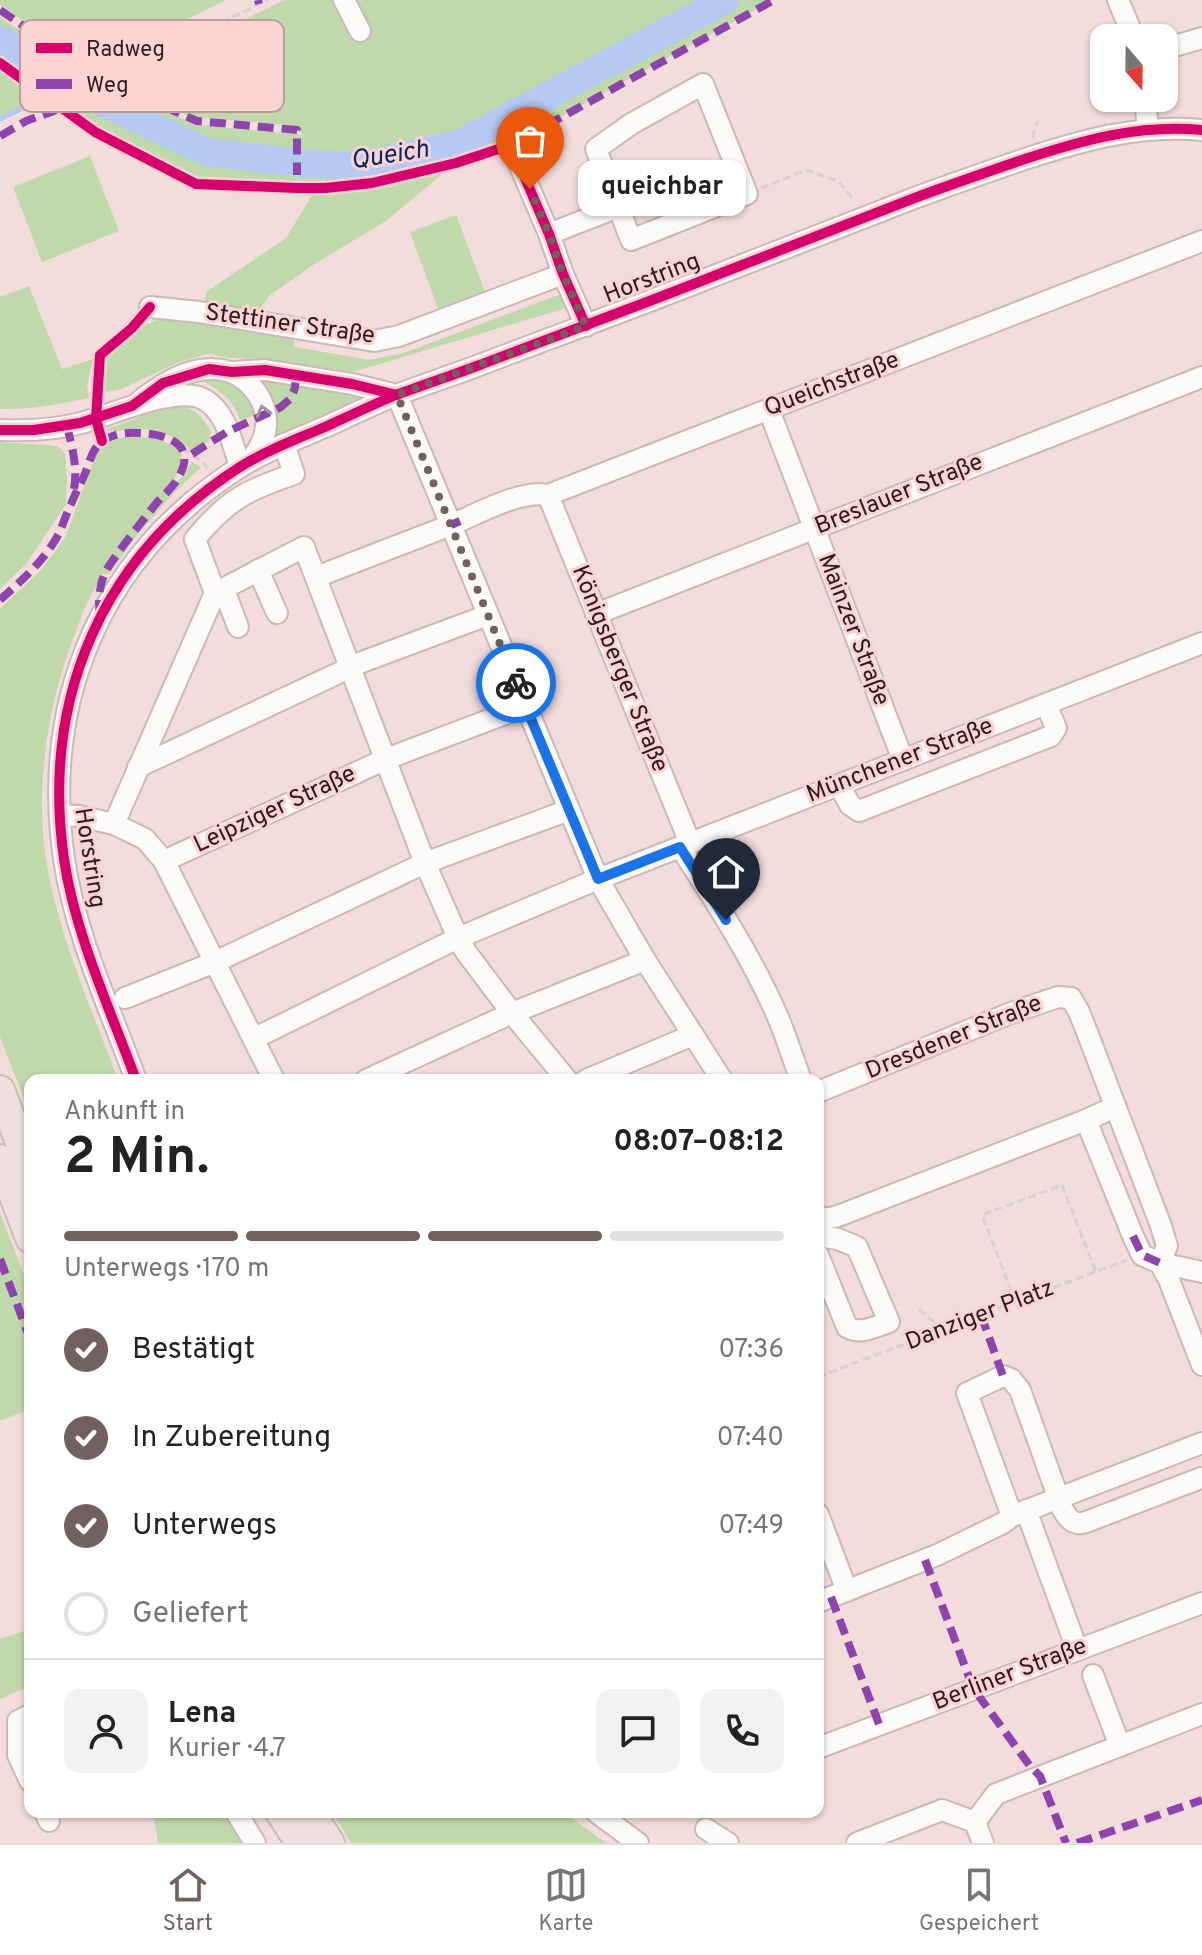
<!DOCTYPE html>
<html lang="de">
<head>
<meta charset="utf-8">
<style>
	:root { --surface:#fff; --page:#f2f2f2; --text:#222; --muted:#767676; --line:#e0e0e0; --accent:#725f5f }
	body { margin:0; font-family:Overpass,sans-serif; background:var(--page); color:var(--text); height:100vh; display:flex; flex-direction:column; font-size:30px; white-space:nowrap }
	* { box-sizing:border-box; margin:0 }
	p { font-size:26px; color:var(--muted) }
	.icon { flex:none; width:44px; height:44px; fill:none; stroke:currentColor; stroke-width:2; stroke-linecap:round; stroke-linejoin:round }
	.map { position:relative; flex:1; overflow:hidden }
	.side { position:absolute; left:24px; top:1074px; width:800px; height:744px; display:flex; flex-direction:column; background:var(--surface); border-radius:16px; box-shadow:0 2px 6px #0004 }
	.side>* { flex:none }
	.needle { width:52px; rotate:160deg }
	.tools { position:absolute; left:1090px; top:24px; display:grid; gap:16px }
	.tools a { display:grid; place-items:center; width:88px; height:88px; border-radius:16px; background:var(--surface); box-shadow:0 2px 6px #0004; font-size:40px }
	.pin { position:absolute; display:grid; place-items:center; width:68px; height:68px; color:#fff; margin:-82px -34px; border-radius:50% 50% 50% 0; rotate:-45deg; box-shadow:0 0 8px #0007 }
	.pin .icon { rotate:45deg }
	.courier { position:absolute; display:grid; place-items:center; width:80px; height:80px; margin:-40px; border:6px solid #1a73e8; border-radius:50%; background:#fff; color:#222; box-shadow:0 2px 10px #0007 }
	.bubble { position:absolute; height:56px; border-radius:16px; background:var(--surface); box-shadow:0 2px 6px #0004; font-size:26px; font-weight:700; line-height:56px; text-align:center }
	.summary em { font-style:normal; font-weight:700 }
	.summary div { display:flex; flex-direction:column-reverse }
	.summary { display:flex; align-items:center; justify-content:space-between; height:136px; padding:0 40px }
	h1 { font-size:52px; font-weight:700; line-height:60px }
	.bar { display:grid; grid-template-columns:repeat(4,1fr); gap:12px 8px; align-content:center; height:96px; padding:0 40px }
	.bar i { height:10px; border-radius:6px; background:var(--line) }
	.bar .on { background:var(--accent) }
	.bar p { grid-column:span 4 }
	.line { display:flex; align-items:center; gap:20px; padding:0 40px; border-top:2px solid var(--line) }
	.line div { flex:1 }
	.round { display:grid; place-items:center; flex:none; width:84px; height:84px; border-radius:16px; background:var(--page) }
	ol { padding:0 40px; list-style:none }
	li { display:flex; align-items:center; gap:24px; height:88px }
	li p { margin-inline-start:auto }
	li .icon { padding:8px; border-radius:50%; background:var(--accent); color:#fff; stroke-width:4 }
	li:last-child { color:var(--muted) }
	li i { width:44px; height:44px; border:4px solid var(--line); border-radius:50% }
	.menu { display:flex; justify-content:space-around; align-items:center; height:112px; border-top:2px solid var(--line); background:var(--surface); font-size:22px; color:var(--muted) }
	.menu a { display:grid; justify-items:center; gap:4px }
	.menu .on { color:var(--accent) }
	.map>svg:first-child { display:block }
	.green { fill:#c0d9aa }
	.lines { fill:none; stroke-linecap:round; stroke-linejoin:round }
	.stream { stroke:#b5caf3; stroke-width:5 }
	.river { stroke:#b5caf3; stroke-width:28 }
	.minor-casing { stroke:#cbb8b8; stroke-width:24 }
	.highway-casing { stroke:#c8bcbc; stroke-width:32 }
	.path { stroke:#d7d1d1; stroke-width:3; stroke-dasharray:8 4; stroke-linecap:butt }
	.minor { stroke:#fdfafa; stroke-width:20 }
	.highway { stroke:#efdfdf; stroke-width:28 }
	.quiet { stroke:#8e44ad; stroke-width:8; stroke-dasharray:16 8; stroke-linecap:butt }
	.cycleway-casing { stroke:#fbd3d3; stroke-width:15 }
	.cycleway { stroke:#d6006c; stroke-width:10 }
	.oneway { stroke:#9f9696 }
	.done { stroke:#725f5f; stroke-width:8; stroke-dasharray:0 14.4 }
	.route { stroke:#1a73e8; stroke-width:10 }
	.labels { text-anchor:middle; dominant-baseline:central; stroke-width:6; stroke-linejoin:round; paint-order:stroke }
	.street-label { font-size:24px; fill:#2d1b1c; stroke:#fbd3d3 }
	.water-label { font-size:26px; font-style:italic; fill:#002963; stroke:#fbd3d3 }
	.key { fill:#fbd3d3; stroke:#bd9c9c; stroke-width:2 }
	.key-label { font-size:22px; fill:#2d1b1c }
</style>
</head>
<body>
<div class="map">
<svg width="1202" height="1843" viewBox="0 0 1202 1843">
	<rect width="100%" height="100%" fill="#f2dcdc"/>
	<g class="green">
		<path d="M0,0h226l-130,64 -64,-37 -32,-23z"/>
		<path d="M285,0h488l-262,144 -53,17 -72,60 -70,42 -47,33 -12,17 -52,-8 1,-13 80,-54 31,-51 -29,-6 -92,3 -101,-52 -95,-69v-46l104,69 93,39 108,10 -19,-10 -98,-9 -70,-36z"/>
		<path d="M0,71l38,28 -38,20z"/>
		<path d="M90,156l29,75 -77,31 -29,-75z"/>
		<path d="M456,215l29,77 -47,17 -28,-77z"/>
		<path d="M29,286l33,83 31,-10 -6,27 2,12c-30,6 -59,12 -89,11v-112z"/>
		<path d="M558,295l4,1 4,12 -213,64 -87,-13 -35,-1 -23,-4 -29,8 -58,27 -19,4 1,-36 17,-15 18,-13 26,-13 106,18 24,2v11l76,13 34,-7z"/>
		<path d="M265,370l132,25 -113,49 -19,-9 -21,-57z"/>
		<path d="M205,375l37,10 15,29 -17,7c-3,-13 -12,-24 -24,-32 -6,-4 -11,-6 -16,-12z"/>
		<path d="M161,405c27,0 35,2 50,26l-2,10 -11,7 -9,1c-6,-3 -10,-9 -16,-12 -11,-7 -31,-9 -44,-8 -10,1 -17,4 -25,1l34,-12z"/>
		<path d="M125,437c22,-1 41,1 57,16l-5,21 -11,16 7,-1 19,-27 9,5 -31,30 -34,39 -27,38h-7c-8,16 -17,32 -23,49 -33,82 -48,175 -28,262 14,66 44,132 67,195h-88v34l-30,-77v-428l41,-39 24,-32 32,-86 8,-9z"/>
		<path d="M0,442l58,4 7,8 2,26 -1,24 -40,60 -26,25z"/>
		<path d="M0,1213l30,77v119l-30,12z"/>
		<path d="M30,1629v57l-30,13v-60z"/>
		<path d="M153,1812h83l19,31h-97z"/>
		<path d="M332,1812h231l43,31h-255z"/>
	</g>
	<g class="lines">
		<path class="stream" d="M0,119l35,-17"/>
		<path class="river" d="M0,39l68,47 139,66 93,11 58,3 101,-22 266,-144"/>
		<defs>
			<g id="minor">
				<path d="M344,0l16,31"/>
				<path d="M1118,0l16,38"/>
				<path d="M1164,49l38,-11"/>
				<path d="M703,84l44,110 -116,46 -35,-91 35,-25z"/>
				<path d="M1145,98l3,31"/>
				<path d="M511,145l38,89 14,40 23,52"/>
				<path d="M549,234l69,-27"/>
				<path d="M150,307l49,5 175,29 25,-5 164,-62"/>
				<path d="M232,372l33,-2 87,14 45,11"/>
				<path d="M397,395l201,484 47,81 77,120"/>
				<path d="M141,400c20,-15 45,-32 72,-31 31,0 59,31 52,63 -1,9 -8,19 -13,27"/>
				<path d="M769,410l134,350"/>
				<path d="M0,430c27,1 55,0 81,-7 28,-7 93,-37 120,-25 24,10 32,46 39,69"/>
				<path d="M548,495l142,348"/>
				<path d="M460,521c25,-11 62,-31 88,-26l654,-254"/>
				<path d="M258,570l19,43"/>
				<path d="M316,577l135,-52"/>
				<path d="M224,590l14,37"/>
				<path d="M215,593l89,-46 121,316 33,75 8,14 46,61 55,67"/>
				<path d="M596,614l606,-237"/>
				<path d="M138,767l224,-105 126,-47"/>
				<path d="M839,785l11,20 9,6 192,-75 5,-8 -10,-24"/>
				<path d="M60,815l19,1 35,8 31,15 19,22 110,219"/>
				<path d="M114,824l101,-231 -20,-54c32,-39 52,-49 99,-65l-10,-30"/>
				<path d="M680,847c35,53 71,109 97,168 9,21 16,44 24,65"/>
				<path d="M164,861l222,-102 140,-53"/>
				<path d="M125,998l90,-36 210,-99 144,-53"/>
				<path d="M253,1039l205,-101 140,-59 604,-236"/>
				<path d="M136,1080c-26,-71 -61,-146 -72,-221 -23,-161 38,-304 176,-392 27,-17 57,-28 85,-40 24,-11 47,-22 71,-32 27,-10 54,-19 81,-29 81,-31 162,-60 242,-92 64,-25 128,-50 193,-75 37,-14 75,-27 113,-40 58,-19 115,-35 177,-29"/>
				<path d="M366,1080l146,-67 133,-53"/>
				<path d="M586,1080l107,-45"/>
				<path d="M818,1092l193,-79 47,-16 13,1 8,14 8,20 74,194 6,20 -7,17"/>
				<path d="M1086,1120l47,116 9,19 18,8 42,9"/>
				<path d="M818,1218h12l8,-2 248,-96 29,-13"/>
				<path d="M818,1236l20,3 19,8 32,75c-15,5 -28,13 -42,5l-29,-72"/>
				<path d="M1160,1263l9,17 33,85"/>
				<path d="M1026,1510l51,139"/>
				<path d="M818,1514l29,77"/>
				<path d="M1012,1516l-45,-123 36,-17 8,3 9,11 42,118c6,11 11,18 24,14l115,-44"/>
				<path d="M818,1602l119,-47 66,-32 9,-7 190,-73"/>
				<path d="M1093,1675l27,71"/>
				<path d="M30,1715l-12,6v34l12,26"/>
				<path d="M818,1748l384,-145"/>
				<path d="M45,1812l4,9"/>
				<path d="M236,1812l19,31"/>
				<path d="M596,1812l42,31"/>
				<path d="M975,1822l21,-28 206,-80"/>
				<path d="M706,1829l22,14"/>
				<path d="M857,1843l85,-33 33,12 8,21"/>
			</g>
			<g id="highway">
				<path d="M0,1090l30,79"/>
				<path d="M0,1159l30,79"/>
				<path d="M280,1812l20,31"/>
				<path d="M310,1812l20,31"/>
			</g>
		</defs>
		<use href="#minor" class="minor-casing"/>
		<use href="#highway" class="highway-casing"/>
		<g class="path">
			<path d="M103,80l165,-80"/>
			<path d="M1032,137l6,-16"/>
			<path d="M297,180v-5"/>
			<path d="M761,188l45,-18 32,11 17,20"/>
			<path d="M183,449l19,12 7,9"/>
			<path d="M1016,1303l-34,-88 80,-30 34,87"/>
			<path d="M919,1309l24,21"/>
			<path d="M818,1377l309,-117"/>
		</g>
		<use href="#minor" class="minor"/>
		<use href="#highway" class="highway"/>
		<g class="quiet">
			<path d="M258,0l1,4"/>
			<path d="M0,10l103,70 94,41 100,9v45"/>
			<path d="M0,136l26,-15 36,-13"/>
			<path d="M504,147l7,-2 263,-145"/>
			<path d="M67,426c5,21 11,41 7,63"/>
			<path d="M192,454l35,-22 54,-25 9,-8 5,-11 1,-13"/>
			<path d="M451,525l9,-4"/>
			<path d="M0,600c21,-19 43,-38 57,-63 6,-11 9,-23 14,-33 4,-10 9,-19 13,-28 5,-11 7,-24 15,-32 11,-10 27,-12 40,-11 29,1 59,12 39,45 -6,11 -16,18 -24,28 -14,18 -35,44 -47,63 -8,14 -9,32 -7,47"/>
			<path d="M1133,1236l9,19 18,8"/>
			<path d="M0,1259l30,80"/>
			<path d="M981,1315l22,61"/>
			<path d="M925,1560l48,128 57,78 10,10 26,67"/>
			<path d="M831,1597l48,127"/>
			<path d="M1077,1843l125,-43"/>
		</g>
		<defs>
			<g id="cycleway">
				<path d="M0,63l95,69 101,52 101,4h29l46,-5 84,-20 55,-18 38,89 14,40 23,52"/>
				<path d="M0,430h34l46,-7 52,-17 31,-23 46,-14 23,3 33,-2 87,14 45,11"/>
				<path d="M102,441l-6,-22 4,-64 32,-27 18,-21"/>
				<path d="M136,1080c-26,-71 -61,-146 -72,-221 -23,-161 38,-304 176,-392 27,-17 57,-28 85,-40 24,-11 47,-22 71,-32 27,-10 54,-19 81,-29 81,-31 162,-60 242,-92 64,-25 128,-50 193,-75 37,-14 75,-27 113,-40 58,-19 115,-35 177,-29"/>
			</g>
		</defs>
		<use href="#cycleway" class="cycleway-casing"/>
		<use href="#cycleway" class="cycleway"/>
	</g>
	<defs><path id="oneway-chevron" d="M-2-3.5L2.5 0L-2 3.5" fill="none" stroke-width="1.6" stroke-linecap="round" stroke-linejoin="round" transform="scale(2)"/></defs>
	<use class="oneway" href="#oneway-chevron" transform="translate(263 411) rotate(-105)"/>
	<g class="lines">
		<path class="done" d="M516,683l-119,-288 189,-69 -23,-52 -14,-40 -19,-45"/>
		<path class="route" d="M516,683l82,196 82,-32 46,73"/>
	</g>
	<g class="labels">
		<g class="street-label">
			<text transform="translate(652 279) rotate(-21)">Horstring</text>
			<text transform="translate(290 325) rotate(8)">Stettiner Straße</text>
			<text transform="translate(832 385) rotate(-21)">Queichstraße</text>
			<text transform="translate(899 495) rotate(-22)">Breslauer Straße</text>
			<text transform="translate(853 630) rotate(69)">Mainzer Straße</text>
			<text transform="translate(619 669) rotate(68)">Königsberger Straße</text>
			<text transform="translate(900 761) rotate(-21)">Münchener Straße</text>
			<text transform="translate(275 810) rotate(-25)">Leipziger Straße</text>
			<text transform="translate(89 858) rotate(81)">Horstring</text>
			<text transform="translate(954 1038) rotate(-22)">Dresdener Straße</text>
			<text transform="translate(980 1316) rotate(-21)">Danziger Platz</text>
			<text transform="translate(1010 1675) rotate(-21)">Berliner Straße</text>
		</g>
		<g class="water-label">
			<text transform="translate(390 156) rotate(-9)">Queich</text>
		</g>
	</g>
	<rect x="20" y="20" width="264" height="92" rx="12" class="key"/>
	<rect x="36" y="43" width="36" height="10" fill="#d6006c"/>
	<rect x="36" y="79" width="36" height="10" fill="#8e44ad"/>
	<g class="key-label">
		<text x="86" y="56">Radweg</text>
		<text x="86" y="92">Weg</text>
	</g>
</svg>
<div class="tools">
<a><svg class="needle" viewBox="-14 -14 28 28"><path d="M0-13l5 13h-10z" fill="#e53935"/><path d="M0 13l5-13h-10z" fill="#767676"/></svg></a>
</div>
<div class="pin" style="left:530px;top:189px;background:#ea580c"><svg class="icon" aria-label="bag" viewBox="0 0 24 24"><path d="M5 8h14l-1 12H6zM9 8a3 3 0 0 1 6 0"/></svg></div>
<div class="pin" style="left:726px;top:920px;background:#1f2937"><svg class="icon" aria-label="home" viewBox="0 0 24 24"><path d="M3 11l9-7 9 7M6 9v11h12V9"/></svg></div>
<div class="courier" style="left:516px;top:683px"><svg class="icon" aria-label="bike" viewBox="0 0 24 24"><circle cx="6" cy="16" r="4"/><circle cx="18" cy="16" r="4"/><path d="M6 16l4-8h5l3 8M10 8l3 8H6M13 5h3"/></svg></div>
<div class="bubble" style="left:578px;top:160px;width:168px">queichbar</div>
<section class="side">
<div class="summary"><div><h1>2 Min.</h1><p>Ankunft in</p></div><em>08:07–08:12</em></div>
<div class="bar"><i class="on"></i><i class="on"></i><i class="on"></i><i></i><p>Unterwegs · 170 m</p></div>
<ol>
<li><svg class="icon" aria-label="check" viewBox="0 0 24 24"><path d="M5 12l5 5 9-10"/></svg>Bestätigt<p>07:36</p></li>
<li><svg class="icon" aria-label="check" viewBox="0 0 24 24"><path d="M5 12l5 5 9-10"/></svg>In Zubereitung<p>07:40</p></li>
<li><svg class="icon" aria-label="check" viewBox="0 0 24 24"><path d="M5 12l5 5 9-10"/></svg>Unterwegs<p>07:49</p></li>
<li><i></i>Geliefert</li>
</ol>
<div class="line" style="height:144px"><a class="round"><svg class="icon" aria-label="person" viewBox="0 0 24 24"><circle cx="12" cy="8" r="4"/><path d="M4 21q1-7 8-7t8 7"/></svg></a><div><b>Lena</b><p>Kurier · 4.7</p></div><a class="round"><svg class="icon" aria-label="chat" viewBox="0 0 24 24"><path d="M4 5h16v11H9l-5 4z"/></svg></a><a class="round"><svg class="icon" aria-label="phone" viewBox="0 0 24 24"><path d="M5 4h4l2 5-3 2q2 4 5 5l2-3 5 2v4C11 20 4 13 5 4z"/></svg></a></div>
</section>
</div>
<nav class="menu">
<a class="on"><svg class="icon" aria-label="home" viewBox="0 0 24 24"><path d="M3 11l9-7 9 7M6 9v11h12V9"/></svg>Start</a>
<a><svg class="icon" aria-label="map" viewBox="0 0 24 24"><path d="M3 6l6-2 6 2 6-2v14l-6 2-6-2-6 2zM9 4v14M15 6v14"/></svg>Karte</a>
<a><svg class="icon" aria-label="saved" viewBox="0 0 24 24"><path d="M7 4h10v16l-5-4-5 4z"/></svg>Gespeichert</a>
</nav>
</body>
</html>
